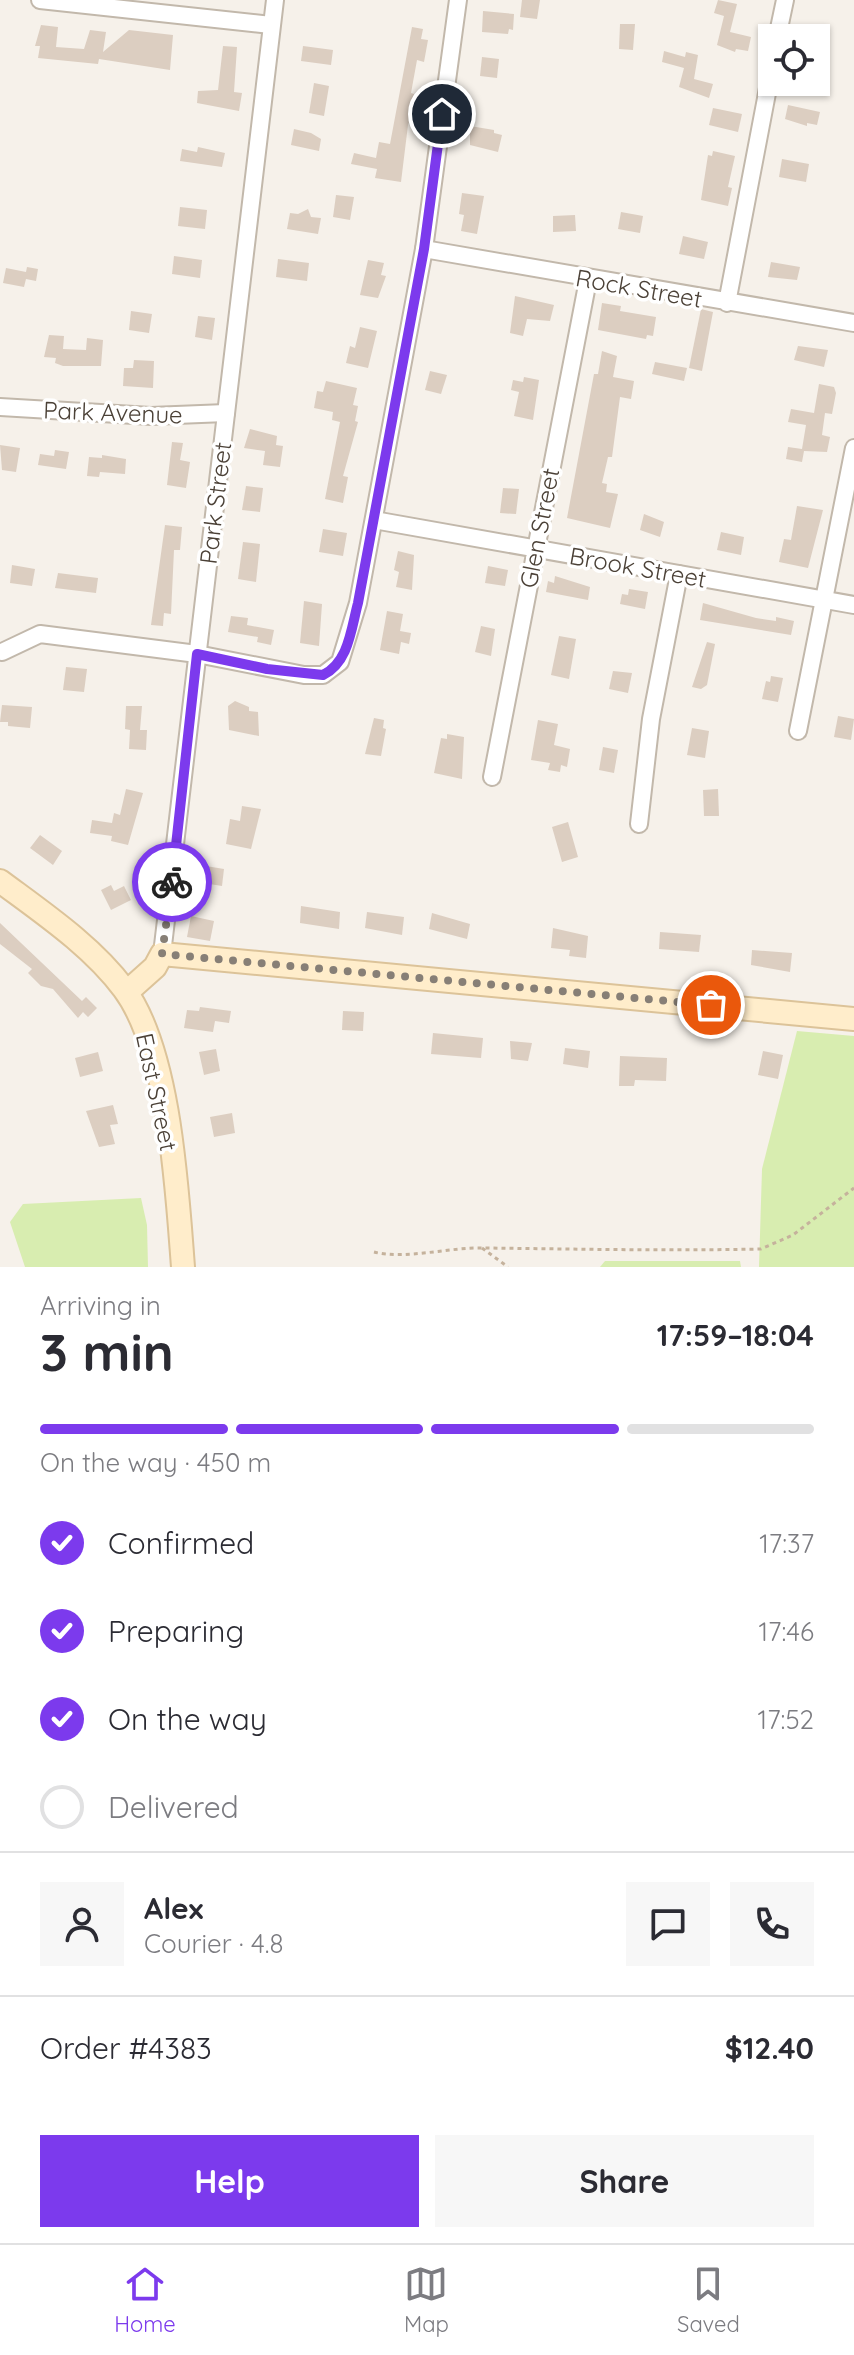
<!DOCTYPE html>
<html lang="en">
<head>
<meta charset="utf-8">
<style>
	:root { --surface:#fff; --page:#f7f7f7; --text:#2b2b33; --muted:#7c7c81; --line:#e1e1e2; --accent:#7c3aed }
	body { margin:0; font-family:Quicksand,sans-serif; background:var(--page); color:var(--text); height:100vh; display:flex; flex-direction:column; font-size:30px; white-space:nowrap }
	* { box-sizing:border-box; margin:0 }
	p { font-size:26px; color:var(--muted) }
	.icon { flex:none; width:44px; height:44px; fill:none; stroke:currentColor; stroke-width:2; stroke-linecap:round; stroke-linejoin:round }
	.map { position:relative; height:1267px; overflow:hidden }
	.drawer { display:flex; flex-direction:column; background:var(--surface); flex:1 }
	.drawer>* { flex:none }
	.buttons { position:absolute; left:758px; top:24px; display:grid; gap:16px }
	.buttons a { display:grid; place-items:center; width:72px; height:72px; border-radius:0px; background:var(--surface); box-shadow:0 2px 6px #0004; font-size:40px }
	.pin { position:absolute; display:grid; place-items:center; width:68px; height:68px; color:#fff; margin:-34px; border:4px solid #fff; border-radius:50%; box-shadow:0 2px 8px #0007 }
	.courier { position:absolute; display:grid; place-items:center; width:80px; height:80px; margin:-40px; border:6px solid #7c3aed; border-radius:50%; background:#fff; color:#222; box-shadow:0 2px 10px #0007 }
	.summary em { font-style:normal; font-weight:700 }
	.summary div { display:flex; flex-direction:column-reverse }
	.summary { display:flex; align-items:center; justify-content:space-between; height:136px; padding:0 40px }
	h1 { font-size:52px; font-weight:700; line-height:60px }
	.bar { display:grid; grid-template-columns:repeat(4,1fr); gap:12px 8px; align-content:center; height:96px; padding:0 40px }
	.bar i { height:10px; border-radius:6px; background:var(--line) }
	.bar .on { background:var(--accent) }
	.bar p { grid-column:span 4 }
	.line { display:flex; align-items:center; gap:20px; padding:0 40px; border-top:2px solid var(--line) }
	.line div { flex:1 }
	.round { display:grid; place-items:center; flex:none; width:84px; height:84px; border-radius:0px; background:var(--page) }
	ol { padding:0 40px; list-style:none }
	li { display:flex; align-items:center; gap:24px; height:88px }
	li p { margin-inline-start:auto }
	li .icon { padding:8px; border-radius:50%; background:var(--accent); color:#fff; stroke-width:4 }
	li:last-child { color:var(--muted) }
	li i { width:44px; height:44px; border:4px solid var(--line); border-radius:50% }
	.primary-button { display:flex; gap:16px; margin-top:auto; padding:16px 40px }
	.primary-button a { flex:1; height:92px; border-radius:0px; background:var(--accent); color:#fff; font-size:32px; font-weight:700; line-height:92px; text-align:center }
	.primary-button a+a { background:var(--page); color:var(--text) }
	.tab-bar { display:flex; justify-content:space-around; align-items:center; height:112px; border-top:2px solid var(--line); background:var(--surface); font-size:22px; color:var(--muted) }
	.tab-bar a { display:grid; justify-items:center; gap:4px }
	.tab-bar .on { color:var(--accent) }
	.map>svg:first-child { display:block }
	.green { fill:#d8edb0 }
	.building { fill:#dccec1 }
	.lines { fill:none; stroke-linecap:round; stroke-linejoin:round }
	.street-casing { stroke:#c2b8ab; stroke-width:20 }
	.secondary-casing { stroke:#dcc399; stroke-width:26 }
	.path { stroke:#c5b29c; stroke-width:3; stroke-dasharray:4 4; stroke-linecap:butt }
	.street { stroke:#fff; stroke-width:16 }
	.secondary { stroke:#ffedcb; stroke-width:22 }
	.done { stroke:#877f76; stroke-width:8; stroke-dasharray:0 14.4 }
	.route { stroke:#7c3aed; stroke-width:10 }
	.labels { text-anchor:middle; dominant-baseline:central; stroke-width:7; stroke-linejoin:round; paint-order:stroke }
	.street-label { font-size:24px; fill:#4b4137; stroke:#fff }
</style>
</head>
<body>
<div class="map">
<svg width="854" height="1267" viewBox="0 0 854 1267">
	<rect width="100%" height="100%" fill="#f6f1ea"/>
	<g class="green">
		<path d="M797,1031l57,5v231h-95l3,-98z"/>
		<path d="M141,1198l6,27 1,42h-123l-15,-45 13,-18z"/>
		<path d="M605,1261h135l1,6h-141z"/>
	</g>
	<g class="building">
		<path d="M522,0h18l-3,19 -17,-2z"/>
		<path d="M718,0l19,4 -7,28 21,5 -3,14 -12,-2 -1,3 -18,-7 7,-29 -10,-3z"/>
		<path d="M483,11l31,3 -1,16 -4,-1 -1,5 -26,-2z"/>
		<path d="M620,24h15l-2,26 -14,-1z"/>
		<path d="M41,25l17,2 -2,20 28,2 6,-19 16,2 -3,20 26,-22 44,5 -3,35 -71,-11 -1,5 -60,-6 2,-12h-5z"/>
		<path d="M412,27l11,2 -2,10 7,1 -4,22 -7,-2 -6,33 3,1 1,9 -7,22 -7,57 -26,-4 2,-9 -26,-5 3,-11 22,5 3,-16 11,2z"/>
		<path d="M223,46l14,1 -3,45 8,1 -3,18 -42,-8 1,-12 20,-1z"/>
		<path d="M303,46l30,4 -2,15 -30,-4z"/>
		<path d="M664,51l21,6 1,-5 12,3 -4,24 19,5 -4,14 -30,-11 5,-19 -22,-6z"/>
		<path d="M482,57l17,2 -2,19 -17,-2z"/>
		<path d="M314,83l15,3 -5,30 -15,-3z"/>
		<path d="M788,105l32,7 -3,13 -10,-2v3l-22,-7z"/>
		<path d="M713,108l29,6 -4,18 -29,-7z"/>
		<path d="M470,126l24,4v3l8,2 -4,17 -28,-7z"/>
		<path d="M294,129l17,4 10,6 -2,12 -28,-6z"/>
		<path d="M198,147l27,6 -3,14 -42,-6 2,-12 15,3z"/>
		<path d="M713,151l22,5 -7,31 4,1 -4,18 -27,-6 7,-45 4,1z"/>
		<path d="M782,159l27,5 -3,18 -27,-5z"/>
		<path d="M462,193l22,3 -7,38 -16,-3 3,-16 -5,-1z"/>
		<path d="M336,195l18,2 -4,23 -17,-3z"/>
		<path d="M180,207l27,3 -2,19 -27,-3z"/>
		<path d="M308,209l3,8 10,1 -3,16 -31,-5 3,-16 8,1z"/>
		<path d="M621,212l22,4 -3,17 -22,-4z"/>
		<path d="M575,215l1,16 -23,1v-16z"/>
		<path d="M683,236l25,6 -4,17 -25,-5z"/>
		<path d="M174,256l28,4 -2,18 -28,-4z"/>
		<path d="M278,259l31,4 -2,18 -31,-4z"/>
		<path d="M368,260l16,3 -3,12 5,1 -8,22 -18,-3z"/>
		<path d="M771,262l29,5 -3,13 -29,-3z"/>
		<path d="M27,267l11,2 -2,12 -10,-2 -2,8 -21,-4 3,-15 20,4z"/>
		<path d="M515,296l39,9 -4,16 -23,-2 -4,17 -13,-3z"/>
		<path d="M602,303l19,3 -1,5 36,6 -3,19 -6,-1 -1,4 -48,-9z"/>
		<path d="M701,309l12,3 -11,59 -13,-3z"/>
		<path d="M131,311l21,3 -3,19 -20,-3z"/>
		<path d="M198,316l17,2 -3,22 -17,-3z"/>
		<path d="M360,327l17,4 -9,37 -22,-5 4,-17 5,2z"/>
		<path d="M49,335l15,1 -1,13 23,1 1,-12 16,2 -2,26h-38l-8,-3 1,-5 -12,-1z"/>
		<path d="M798,346l30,4 -4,17 -30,-7z"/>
		<path d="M602,351l15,5 -4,21 21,4 -3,18 -11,-2 -8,60h-4l-6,26 5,1 -1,8 12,2 -8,34 -43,-10 27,-144h4z"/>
		<path d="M134,360l20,1 -1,27 -30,-2 1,-18h9z"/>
		<path d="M655,362l32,6 -3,13 -32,-7z"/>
		<path d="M430,371l17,4 -6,19 -16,-4z"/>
		<path d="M524,377l15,3 -6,40 -19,-4 5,-24 -8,-2 2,-10 10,2z"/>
		<path d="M326,381l31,7 -4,17 5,1 -3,15 3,1 -15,54 5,1 -5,26 -18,-4 15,-77 -8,-2 1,-8 -19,-4 3,-17 6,1z"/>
		<path d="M819,384l15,3 2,6 -4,21 -7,-1 -3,22 8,2 -3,15 -23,-1 -2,11 -16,-3 2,-12 14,2 4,-24 -18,-3 3,-13 23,4z"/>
		<path d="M250,429l27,7 -1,9 7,1 -3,21 -17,-2 2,-14 -21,-3z"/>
		<path d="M172,442l11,1 -3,17 10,2 -4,26 -19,-3z"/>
		<path d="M0,445l20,3 -4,24 -14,-2z"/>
		<path d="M55,450l14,2 -3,17 -28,-4 2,-11 14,2z"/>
		<path d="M102,455l24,4 -1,15 -25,-2 -1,5 -12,-1 2,-19 13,1z"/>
		<path d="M246,486l17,2 -3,24 -18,-2z"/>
		<path d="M503,488l16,1 -3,25 -16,-1z"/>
		<path d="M797,506l26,4 -15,58 -29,-6 5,-23 7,1z"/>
		<path d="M644,514l20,8 -4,15 -20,-7z"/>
		<path d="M165,525l17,2 -2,23h-6l-3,64 -7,-1 -1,13 -12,-1z"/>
		<path d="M323,529l24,4 -4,23 -24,-4z"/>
		<path d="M721,532l23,5 -3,18 -24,-5z"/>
		<path d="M243,542l17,2 -4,38 -18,-3z"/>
		<path d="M398,551l16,4 -2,35 -16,-3 3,-15 -5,-2z"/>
		<path d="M12,565l23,4 -3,17 -22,-3z"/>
		<path d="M488,566l20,4 -3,16 -20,-3z"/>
		<path d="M58,573l40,5 -2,15 -41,-5z"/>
		<path d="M555,576l35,11 -2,13 -42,-8 2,-11 6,2z"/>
		<path d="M629,589l19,3 -3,17 -25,-5 2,-10 6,1z"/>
		<path d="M304,601l18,3 -3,42 -19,-3z"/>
		<path d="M703,603l53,15 20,3v-4l18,4 -3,14 -91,-15z"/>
		<path d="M387,611l16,3 -3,17 11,2 -2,11 -8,-2 -2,12 -19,-4z"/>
		<path d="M231,616l17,2 -1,7 27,5 -3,15 -14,-3 1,-5 -30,-5z"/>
		<path d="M481,626l14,3 -4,27 -16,-4z"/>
		<path d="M559,636l17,3 -7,40 -18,-4z"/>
		<path d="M707,642l8,2 -8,41 -6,4 -9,-2z"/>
		<path d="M66,667l21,2 -3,23 -21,-2z"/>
		<path d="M613,671l19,2 -4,20 -19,-4z"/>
		<path d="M771,676l12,2 -5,24 -16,-3 4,-18 4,1z"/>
		<path d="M235,701l14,6v4l9,1 1,24 -30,-6 -1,-24z"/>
		<path d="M2,705l30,2 -2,21 -22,-2v-4h-8z"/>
		<path d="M126,706h16l-2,24h7l-1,20 -17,-1 1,-19 -5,-1z"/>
		<path d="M838,716l16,3 -3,21 -17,-3z"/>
		<path d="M374,718l10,2 -1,8 3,1 -5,27 -16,-2z"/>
		<path d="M538,720l20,4 -4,21 16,4 -3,18 -6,-2 -1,7 -12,-2 2,-7 -19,-3z"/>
		<path d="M692,728l17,3 -4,27 -18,-3z"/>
		<path d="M447,734l17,3 -2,42 -28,-6 7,-35 6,1z"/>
		<path d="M603,747l15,3 -4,23 -15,-3z"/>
		<path d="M126,789l17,4 -15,52 -17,-4 1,-5 -22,-3 2,-13 20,3 2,-10 6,2z"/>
		<path d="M718,789l1,27h-15l-1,-26z"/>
		<path d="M242,806l19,3 -10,40 -25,-5 4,-25 10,2z"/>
		<path d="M568,822l10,35 -16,5 -10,-35z"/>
		<path d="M40,835l22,16 -9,14 -23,-17z"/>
		<path d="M194,864l30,5 -2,17 -31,-5z"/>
		<path d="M111,885l3,6 10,-5 7,14 -20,10 -10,-20z"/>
		<path d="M301,906l39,6 -1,17 -39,-6z"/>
		<path d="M367,912l37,5 -2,18 -37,-7z"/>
		<path d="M432,913l38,11 -3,15 -38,-10z"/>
		<path d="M191,916l23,5 -4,20 -23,-4z"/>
		<path d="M0,923l82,78 4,-4 11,11 -9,9 -5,-5 -5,6 -25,-29 -12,-3 -13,-13 4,-4 -32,-25z"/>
		<path d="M553,928l35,8 -2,22 -17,-2 1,-6 -19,-2z"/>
		<path d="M660,932l41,3 -2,17 -40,-3z"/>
		<path d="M752,950l40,3 -2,19 -39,-7z"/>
		<path d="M200,1007l31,4 -2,12 -14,-2 -2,11 -29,-4 3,-18 12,1z"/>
		<path d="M343,1011l21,1 -1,19 -21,-1z"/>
		<path d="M433,1033l50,5 -2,20 -50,-4z"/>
		<path d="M510,1041l22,2 -4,18 -17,-2z"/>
		<path d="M565,1048l25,3 -2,17 -25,-4z"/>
		<path d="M216,1049l4,22 -16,4 -5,-23z"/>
		<path d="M763,1051l20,4 -5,24 -20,-4z"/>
		<path d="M98,1052l5,19 -23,6 -5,-19z"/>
		<path d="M620,1056l47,2 -1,23 -31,-1 -1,6h-15z"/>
		<path d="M113,1105l5,19 -8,1 5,19 -16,3 -13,-36z"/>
		<path d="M232,1113l3,20 -21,4 -4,-20z"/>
	</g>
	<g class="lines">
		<defs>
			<g id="street">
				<path d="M40,0l231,25"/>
				<path d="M777,38l8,-38"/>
				<path d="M424,249l430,74"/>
				<path d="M727,303l45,-236"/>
				<path d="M0,407l151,9 75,-3"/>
				<path d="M374,520l480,85"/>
				<path d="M2,652l38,-18 157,20 107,21h19l17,-13 18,-59 66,-354 34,-249"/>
				<path d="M798,731l56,-283"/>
				<path d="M492,777l96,-497"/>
				<path d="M639,824l12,-105 28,-145"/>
				<path d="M162,954l113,-954"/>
			</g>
			<g id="secondary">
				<path d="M0,881c43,32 92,65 124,108 46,62 53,201 59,278"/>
				<path d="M127,992l28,-25 7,-13 692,65"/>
			</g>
		</defs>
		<use href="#street" class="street-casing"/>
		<use href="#secondary" class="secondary-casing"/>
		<g class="path">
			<path d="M482,1248l26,19"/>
			<path d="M374,1252c31,8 75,-5 110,-4 92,1 184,3 277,1l32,-14 61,-47"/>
		</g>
		<use href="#street" class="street"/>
		<use href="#secondary" class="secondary"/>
	</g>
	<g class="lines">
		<path class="done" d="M172,882l-10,72 549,51"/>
		<path class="route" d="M172,882l25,-228 70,15 56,6c26,-13 28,-46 35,-72l66,-354 18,-135"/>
	</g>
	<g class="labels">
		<g class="street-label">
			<text transform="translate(639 288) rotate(10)">Rock Street</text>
			<text transform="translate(113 412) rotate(2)">Park Avenue</text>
			<text transform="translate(215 503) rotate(-83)">Park Street</text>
			<text transform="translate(539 528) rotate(-79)">Glen Street</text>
			<text transform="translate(638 567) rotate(10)">Brook Street</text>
			<text transform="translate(157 1092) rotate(78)">East Street</text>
		</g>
	</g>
</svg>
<div class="buttons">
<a><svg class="icon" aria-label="locate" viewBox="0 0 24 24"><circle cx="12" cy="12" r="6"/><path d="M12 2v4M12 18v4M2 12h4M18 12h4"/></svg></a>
</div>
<div class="pin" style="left:711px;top:1005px;background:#ea580c"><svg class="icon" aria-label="bag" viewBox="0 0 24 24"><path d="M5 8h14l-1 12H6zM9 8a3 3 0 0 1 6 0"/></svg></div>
<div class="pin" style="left:442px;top:114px;background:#1f2937"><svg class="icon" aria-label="home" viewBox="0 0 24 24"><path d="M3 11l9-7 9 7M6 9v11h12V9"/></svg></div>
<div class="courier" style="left:172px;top:882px"><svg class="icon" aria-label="bike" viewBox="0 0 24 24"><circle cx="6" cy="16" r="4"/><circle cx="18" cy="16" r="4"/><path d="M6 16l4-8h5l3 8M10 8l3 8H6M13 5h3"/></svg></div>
</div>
<section class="drawer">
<div class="summary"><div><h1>3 min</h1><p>Arriving in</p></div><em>17:59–18:04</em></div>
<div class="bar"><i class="on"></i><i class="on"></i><i class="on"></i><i></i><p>On the way · 450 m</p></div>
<ol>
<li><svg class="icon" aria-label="check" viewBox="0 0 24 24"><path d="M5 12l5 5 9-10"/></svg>Confirmed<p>17:37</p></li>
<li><svg class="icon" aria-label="check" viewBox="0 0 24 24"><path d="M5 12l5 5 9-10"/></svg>Preparing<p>17:46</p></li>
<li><svg class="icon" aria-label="check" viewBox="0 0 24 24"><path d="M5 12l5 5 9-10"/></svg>On the way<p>17:52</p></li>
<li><i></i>Delivered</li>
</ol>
<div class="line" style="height:144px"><a class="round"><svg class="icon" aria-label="person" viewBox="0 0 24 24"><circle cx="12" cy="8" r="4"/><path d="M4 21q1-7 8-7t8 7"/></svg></a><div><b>Alex</b><p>Courier · 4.8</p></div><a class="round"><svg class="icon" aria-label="chat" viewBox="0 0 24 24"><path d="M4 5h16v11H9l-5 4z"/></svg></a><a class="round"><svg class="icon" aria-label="phone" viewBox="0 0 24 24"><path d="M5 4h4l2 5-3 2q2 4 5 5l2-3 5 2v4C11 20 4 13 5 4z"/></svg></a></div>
<div class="line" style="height:104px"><div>Order #4383</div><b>$12.40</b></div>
<div class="primary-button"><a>Help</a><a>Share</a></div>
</section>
<nav class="tab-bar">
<a class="on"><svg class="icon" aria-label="home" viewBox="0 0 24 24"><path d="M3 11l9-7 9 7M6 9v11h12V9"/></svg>Home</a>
<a><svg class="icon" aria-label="map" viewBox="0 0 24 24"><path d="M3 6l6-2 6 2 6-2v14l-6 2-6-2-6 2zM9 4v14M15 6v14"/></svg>Map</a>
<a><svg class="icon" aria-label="saved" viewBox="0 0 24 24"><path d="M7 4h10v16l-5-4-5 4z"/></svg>Saved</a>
</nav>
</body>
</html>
